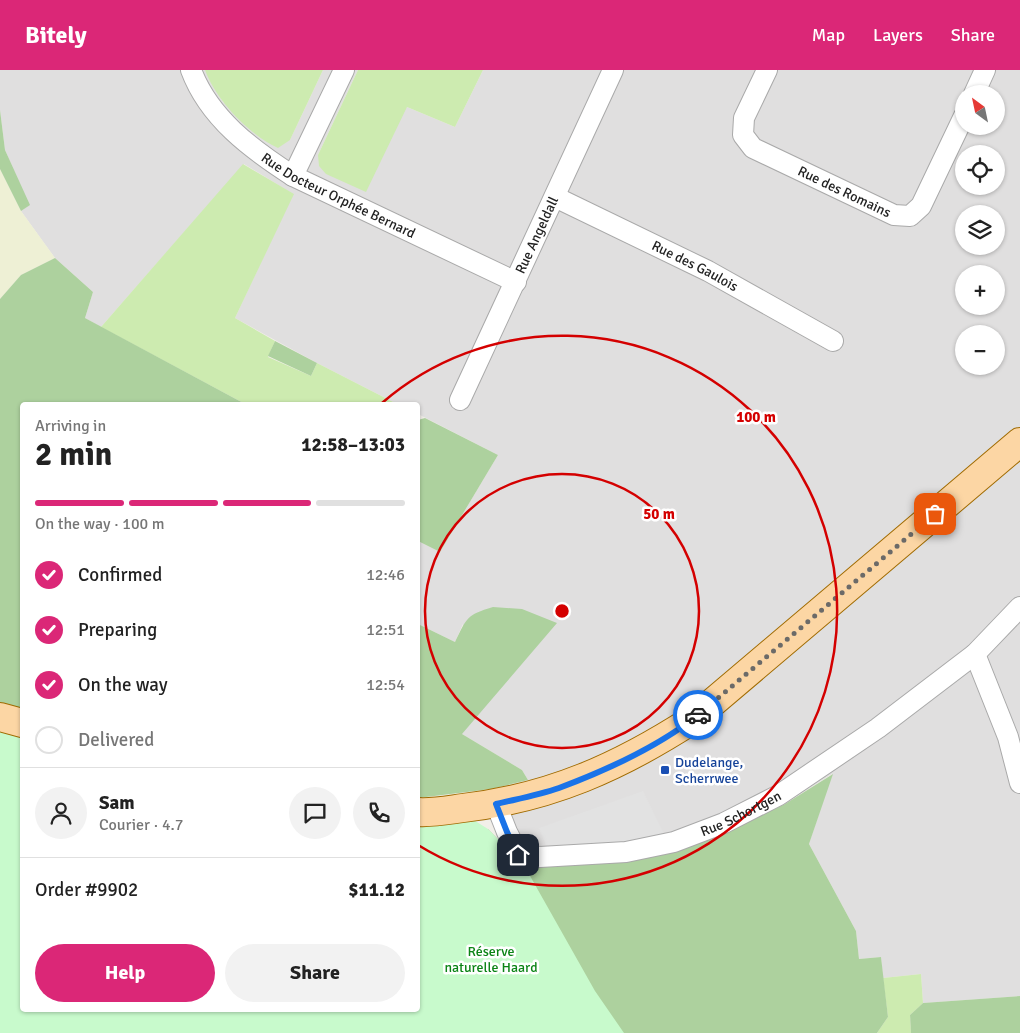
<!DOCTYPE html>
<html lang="en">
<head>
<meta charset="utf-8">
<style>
	:root { --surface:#fff; --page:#f2f2f2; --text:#222; --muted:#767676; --line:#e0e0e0; --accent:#db2777 }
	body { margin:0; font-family:Signika,sans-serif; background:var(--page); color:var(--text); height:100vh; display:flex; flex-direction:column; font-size:19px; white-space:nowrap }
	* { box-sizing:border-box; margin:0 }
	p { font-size:16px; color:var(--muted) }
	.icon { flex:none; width:28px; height:28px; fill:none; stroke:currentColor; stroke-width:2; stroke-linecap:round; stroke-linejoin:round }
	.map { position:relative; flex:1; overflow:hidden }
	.sheet { position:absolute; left:20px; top:332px; width:400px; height:610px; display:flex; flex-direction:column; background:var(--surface); border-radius:5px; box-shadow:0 1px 4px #0004 }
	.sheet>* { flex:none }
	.needle { width:32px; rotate:327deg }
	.buttons { position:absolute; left:955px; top:15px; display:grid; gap:10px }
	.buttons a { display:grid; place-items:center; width:50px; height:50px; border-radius:50%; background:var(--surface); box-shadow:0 1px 4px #0004; font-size:25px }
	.pin { position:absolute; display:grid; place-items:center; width:42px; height:42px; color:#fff; margin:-21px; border-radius:10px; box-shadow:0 2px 8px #0006 }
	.courier { position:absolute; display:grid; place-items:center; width:50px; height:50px; margin:-25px; border:4px solid #1a73e8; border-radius:50%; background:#fff; color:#222; box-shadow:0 1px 6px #0007 }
	.overview em { font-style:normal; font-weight:700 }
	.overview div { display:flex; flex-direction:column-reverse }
	.overview { display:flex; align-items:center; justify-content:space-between; height:85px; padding:0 15px }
	h1 { font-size:32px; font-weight:700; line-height:38px }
	.bar { display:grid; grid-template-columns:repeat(4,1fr); gap:8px 5px; align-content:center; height:60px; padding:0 15px }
	.bar i { height:6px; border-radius:4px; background:var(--line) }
	.bar .on { background:var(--accent) }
	.bar p { grid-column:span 4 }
	.line { display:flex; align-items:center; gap:12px; padding:0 15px; border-top:1px solid var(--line) }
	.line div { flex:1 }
	.round { display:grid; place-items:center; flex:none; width:52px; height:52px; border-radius:26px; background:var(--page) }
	ol { padding:0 15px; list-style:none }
	li { display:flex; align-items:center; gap:15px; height:55px }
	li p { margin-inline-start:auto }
	li .icon { padding:5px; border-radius:50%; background:var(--accent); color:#fff; stroke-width:4 }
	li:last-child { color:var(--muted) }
	li i { width:28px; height:28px; border:2px solid var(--line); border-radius:50% }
	.primary-button { display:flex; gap:10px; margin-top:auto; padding:10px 15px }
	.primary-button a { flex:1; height:58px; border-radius:30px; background:var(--accent); color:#fff; font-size:20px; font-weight:700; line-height:58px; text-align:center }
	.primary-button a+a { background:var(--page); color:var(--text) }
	header { display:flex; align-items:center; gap:30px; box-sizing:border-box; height:70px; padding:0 25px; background:var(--accent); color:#fff }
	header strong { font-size:24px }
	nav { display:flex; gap:28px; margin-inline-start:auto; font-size:18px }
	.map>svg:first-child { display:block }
	.residential { fill:#e0dfdf; fill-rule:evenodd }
	.farmland { fill:#eef0d5 }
	.grass { fill:#cdebb0 }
	.forest { fill:#add19e }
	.park { fill:#c8facc }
	.parking { fill:#e2e2e2 }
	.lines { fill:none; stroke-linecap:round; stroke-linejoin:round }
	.street-casing { stroke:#a9a9a9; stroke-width:22 }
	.primary-casing { stroke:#a06b00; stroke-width:30 }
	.street { stroke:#fff; stroke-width:20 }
	.primary { stroke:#fcd6a4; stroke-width:28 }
	.done { stroke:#6b6a68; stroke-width:5; stroke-dasharray:0 9 }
	.route { stroke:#1a73e8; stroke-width:6 }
	.ring { fill:none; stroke:#d40000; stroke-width:2.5 }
	.transit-dot { fill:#1a4fb4; stroke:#fff; stroke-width:2 }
	.labels { text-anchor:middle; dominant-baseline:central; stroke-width:5; stroke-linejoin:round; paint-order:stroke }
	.street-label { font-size:14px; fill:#222; stroke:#fff }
	.transit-label { font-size:14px; fill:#164399; stroke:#fff; text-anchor:start }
	.park-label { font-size:14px; fill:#0c8416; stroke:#fff }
	.centre { fill:#d40000; stroke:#fff; stroke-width:2.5 }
	.ring-label { font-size:15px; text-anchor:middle; font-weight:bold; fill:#d40000; stroke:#fff; stroke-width:5; stroke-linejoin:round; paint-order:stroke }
</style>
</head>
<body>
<header>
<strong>Bitely</strong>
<nav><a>Map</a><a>Layers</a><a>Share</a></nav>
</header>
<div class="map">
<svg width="1020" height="963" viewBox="0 0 1020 963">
	<rect width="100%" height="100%" fill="#f2efe9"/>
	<path class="residential" d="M0,0h205l18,32 67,38 33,-70h35l-40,85 89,-48 48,20 28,-57h537v926l-97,7 -2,-29 -38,4 -2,-21 -22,2 -3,-28 -47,-87 23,-70 -47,30 -60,28 -99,28 -101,7 -18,-35 -16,-43 37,-9 -6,-10 -60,-36 1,-110 -8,18 -37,-18v-83l22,11 58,-97 -80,-41v-9h-19l-82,-42 -82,-45 58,-124 -49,-30 -143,163 -16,-9 8,-26 -38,-34 -34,-47 8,-6 -24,-55 -5,-40zM964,24h32v32h-32zM964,84h32v32h-32zM964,144h32v32h-32zM964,204h32v32h-32zM964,264h32v32h-32z"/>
	<path class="farmland" d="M0,99l21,42 34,47 -34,17 -21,24z"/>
	<g class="grass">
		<path d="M205,0h118l-33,70 -12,8c-30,-14 -62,-48 -73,-78z"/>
		<path d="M358,0h125l-28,57 -48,-20 -41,85 -40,-18 -7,-8 -1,-11z"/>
		<path d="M243,94l51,30 -59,124 40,23 -7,16 43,19 6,-13 82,42h-152l-146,-78z"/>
		<path d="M921,904l2,29 -13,12 1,18h-34l11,-16 -5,-39z"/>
	</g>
	<g class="forest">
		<path d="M0,40l5,40 25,55 -9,6 -21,-42z"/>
		<path d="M55,188l38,34 -8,26 162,87h-225v307l-22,-7v-406l21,-24z"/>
		<path d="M275,271l42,22 -6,13 -43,-20z"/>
		<path d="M425,348l73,37 -58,97 -22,-11v-121z"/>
		<path d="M493,537l29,2 35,14 -95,111 60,36 6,10 -37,9 -73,9v-174l37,18c12,-24 11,-27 38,-35z"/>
		<path d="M833,704l-24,70 47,87 3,28 22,-2 7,60 -11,16h-877l22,-23h396l70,-181 37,38 101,-7 99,-28 60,-28z"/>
		<path d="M1020,926v37h-109l-1,-18 13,-12z"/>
	</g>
	<path class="park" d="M0,656l22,7v277h396v-186l54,-5 16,10 37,38 70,124 29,42h-624z"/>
	<path class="parking" d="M643,721l23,47 -46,7h-74l-7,-17z"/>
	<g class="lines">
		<defs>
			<g id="street">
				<path id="s1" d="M191,0c18,48 60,79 102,106l223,106"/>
				<path id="s2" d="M767,0l-23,48 -1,17 10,13 141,67 16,1 11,-10 43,-90"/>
				<path d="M974,24l11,-24"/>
				<path d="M293,106l51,-106"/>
				<path id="s3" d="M555,127l153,74 125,70"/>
				<path id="s4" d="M460,330l153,-330"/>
				<path d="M975,584l33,83 12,46"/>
				<path id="s5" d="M496,734l11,28 12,23 21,2 86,-5 48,-10 50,-19 55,-28 99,-67 97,-74 45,-47"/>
			</g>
			<g id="primary">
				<path d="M0,647l22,6"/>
				<path d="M418,742c15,1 30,-2 45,-4 87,-10 156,-41 229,-88l328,-278"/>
			</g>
		</defs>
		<use href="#street" class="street-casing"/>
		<use href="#primary" class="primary-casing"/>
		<use href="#street" class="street"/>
		<use href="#primary" class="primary"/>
	</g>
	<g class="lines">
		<path class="done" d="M698,645l237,-201"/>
		<path class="route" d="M518,785l-11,-23 -11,-28c21,-5 43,-9 63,-16 48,-18 99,-41 139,-73"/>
	</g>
	<g class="ring">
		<circle cx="562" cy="541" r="137"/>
		<path d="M382 333A275 275 0 1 1 418 775"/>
	</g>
	<rect class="transit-dot" x="660" y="695" width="10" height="10" rx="2.5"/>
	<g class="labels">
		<g class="street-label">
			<text stroke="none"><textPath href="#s2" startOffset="188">Rue des Romains</textPath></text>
			<text stroke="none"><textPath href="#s1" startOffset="199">Rue Docteur Orphée Bernard</textPath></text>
			<text stroke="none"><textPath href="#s4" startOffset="182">Rue Angeldall</textPath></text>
			<text stroke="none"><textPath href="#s3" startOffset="156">Rue des Gaulois</textPath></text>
			<text stroke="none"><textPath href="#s5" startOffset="285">Rue Schortgen</textPath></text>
		</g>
		<g class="transit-label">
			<text x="675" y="692">Dudelange,<tspan x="675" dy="16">Scherrwee</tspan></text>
		</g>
		<g class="park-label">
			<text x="491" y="881">Réserve<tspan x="491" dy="16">naturelle Haard</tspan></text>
		</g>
	</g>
	<circle cx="562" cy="541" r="8" class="centre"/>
	<g class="ring-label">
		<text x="756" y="352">100 m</text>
		<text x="659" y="449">50 m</text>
	</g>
</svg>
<div class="buttons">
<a><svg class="needle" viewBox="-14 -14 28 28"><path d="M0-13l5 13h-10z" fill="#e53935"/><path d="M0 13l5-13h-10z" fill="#767676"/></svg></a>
<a><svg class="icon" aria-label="locate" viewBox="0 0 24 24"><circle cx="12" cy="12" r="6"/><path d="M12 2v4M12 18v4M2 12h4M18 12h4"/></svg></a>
<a><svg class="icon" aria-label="layers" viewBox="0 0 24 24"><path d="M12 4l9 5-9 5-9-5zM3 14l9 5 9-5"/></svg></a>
<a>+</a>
<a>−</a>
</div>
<div class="pin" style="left:935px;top:444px;background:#ea580c"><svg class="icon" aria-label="bag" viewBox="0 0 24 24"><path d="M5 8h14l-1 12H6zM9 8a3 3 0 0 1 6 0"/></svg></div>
<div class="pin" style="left:518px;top:785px;background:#1f2937"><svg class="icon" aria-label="home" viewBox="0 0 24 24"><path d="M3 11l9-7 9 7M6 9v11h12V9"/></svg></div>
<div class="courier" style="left:698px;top:645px"><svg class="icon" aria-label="car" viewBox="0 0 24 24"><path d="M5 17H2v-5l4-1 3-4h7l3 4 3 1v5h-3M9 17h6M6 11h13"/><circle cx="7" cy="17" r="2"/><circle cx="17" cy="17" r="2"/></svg></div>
<section class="sheet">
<div class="overview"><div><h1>2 min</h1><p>Arriving in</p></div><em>12:58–13:03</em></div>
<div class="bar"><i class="on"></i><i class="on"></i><i class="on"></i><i></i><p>On the way · 100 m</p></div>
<ol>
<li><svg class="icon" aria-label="check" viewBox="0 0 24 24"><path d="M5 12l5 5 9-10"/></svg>Confirmed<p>12:46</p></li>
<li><svg class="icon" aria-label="check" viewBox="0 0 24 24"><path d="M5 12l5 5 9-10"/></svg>Preparing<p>12:51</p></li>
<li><svg class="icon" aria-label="check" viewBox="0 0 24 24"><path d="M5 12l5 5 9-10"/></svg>On the way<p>12:54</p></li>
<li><i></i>Delivered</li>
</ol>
<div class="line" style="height:90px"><a class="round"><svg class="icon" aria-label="person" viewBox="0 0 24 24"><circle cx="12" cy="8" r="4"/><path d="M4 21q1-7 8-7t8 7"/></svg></a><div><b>Sam</b><p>Courier · 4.7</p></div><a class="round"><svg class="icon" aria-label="chat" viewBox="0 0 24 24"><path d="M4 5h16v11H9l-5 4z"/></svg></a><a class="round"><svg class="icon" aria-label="phone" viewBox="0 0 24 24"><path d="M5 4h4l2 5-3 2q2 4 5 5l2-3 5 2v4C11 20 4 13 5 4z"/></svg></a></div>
<div class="line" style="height:65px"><div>Order #9902</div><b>$11.12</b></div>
<div class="primary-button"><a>Help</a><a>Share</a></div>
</section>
</div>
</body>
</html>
